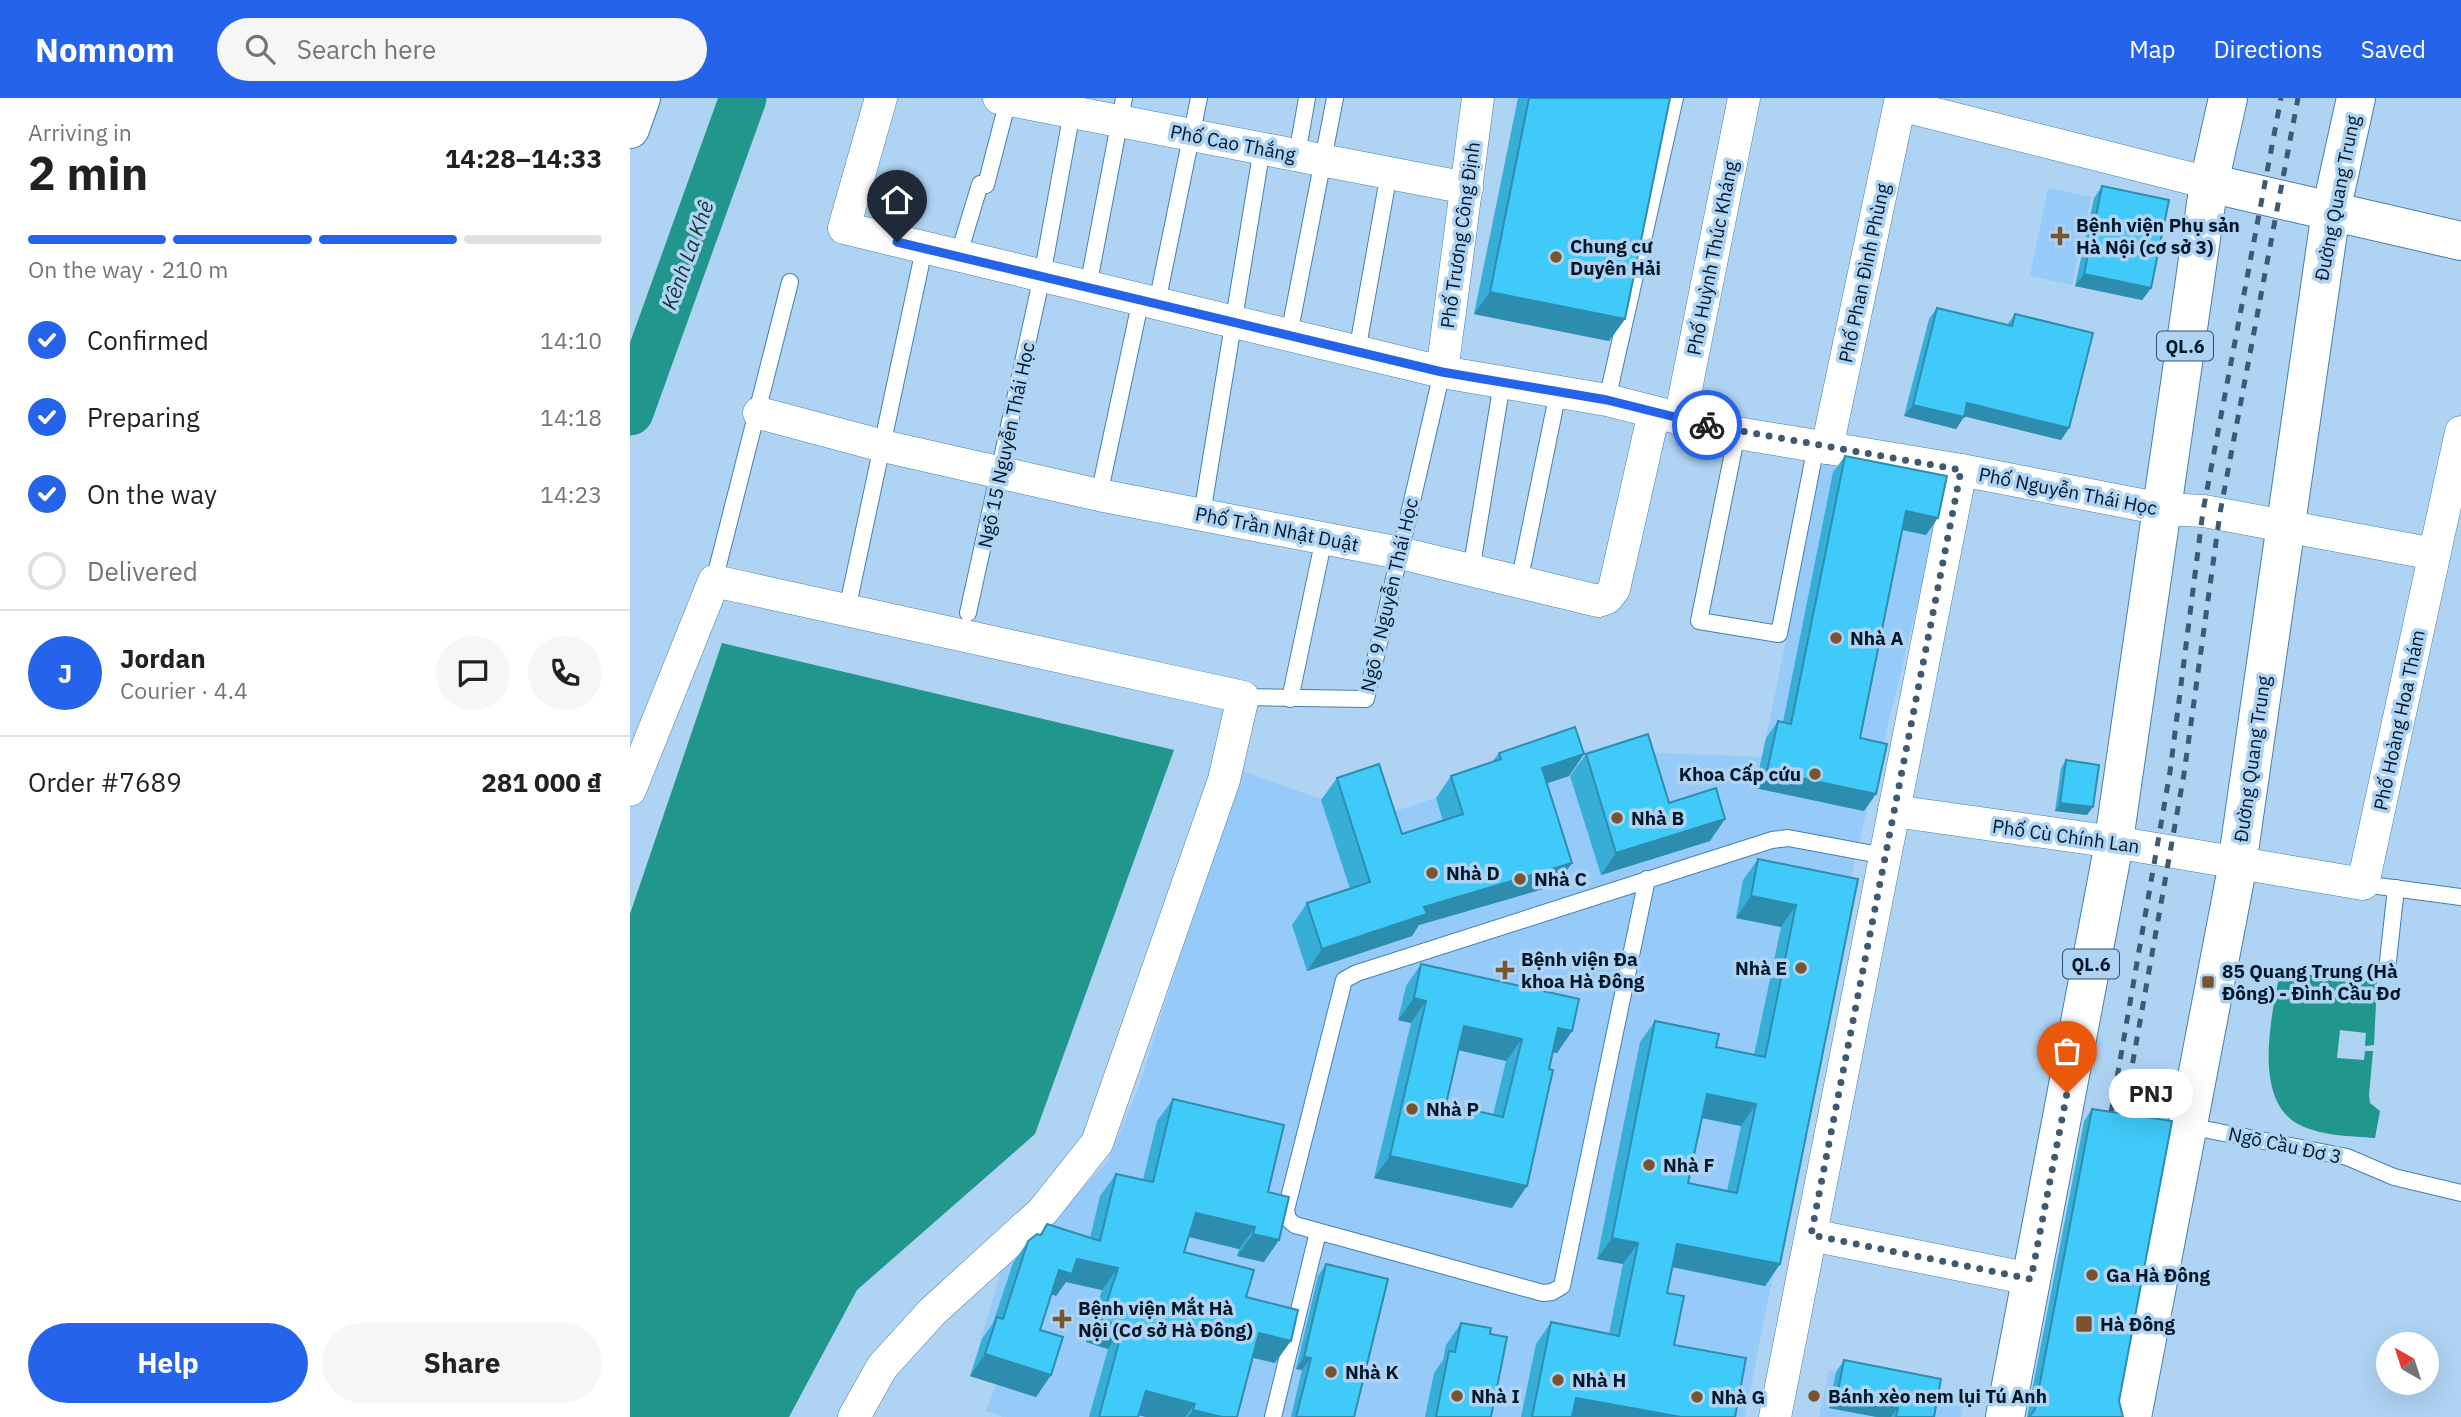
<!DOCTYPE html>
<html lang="en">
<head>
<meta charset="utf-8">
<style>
	:root { --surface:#fff; --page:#f6f6f6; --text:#202124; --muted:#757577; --line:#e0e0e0; --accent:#2563eb }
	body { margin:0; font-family:"IBM Plex Sans",sans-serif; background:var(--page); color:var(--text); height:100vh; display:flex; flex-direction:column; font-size:26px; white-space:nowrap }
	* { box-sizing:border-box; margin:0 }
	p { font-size:23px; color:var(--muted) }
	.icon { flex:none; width:38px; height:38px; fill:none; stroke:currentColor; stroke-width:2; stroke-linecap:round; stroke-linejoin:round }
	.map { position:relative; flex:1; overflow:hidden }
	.drawer { display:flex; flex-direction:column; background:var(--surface); width:630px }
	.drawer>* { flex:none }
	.needle { width:46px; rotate:321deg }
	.tools { position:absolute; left:1746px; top:1234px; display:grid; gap:14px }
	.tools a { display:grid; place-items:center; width:63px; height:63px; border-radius:50%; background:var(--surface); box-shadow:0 7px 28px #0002; font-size:35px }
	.pin { position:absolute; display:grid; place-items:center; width:60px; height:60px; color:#fff; margin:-72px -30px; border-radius:50% 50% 50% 0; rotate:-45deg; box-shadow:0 0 7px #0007 }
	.pin .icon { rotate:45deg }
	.courier { position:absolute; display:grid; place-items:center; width:70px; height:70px; margin:-35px; border:5px solid #2563eb; border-radius:50%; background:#fff; color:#222; box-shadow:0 2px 9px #0007 }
	.bubble { position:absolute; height:49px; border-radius:24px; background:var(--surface); box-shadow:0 7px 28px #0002; font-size:23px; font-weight:700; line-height:49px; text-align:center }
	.head em { font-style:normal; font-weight:700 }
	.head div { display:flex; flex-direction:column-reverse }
	.head { display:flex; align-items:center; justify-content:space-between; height:119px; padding:0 28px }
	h1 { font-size:46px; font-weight:700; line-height:52px }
	.bar { display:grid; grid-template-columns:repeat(4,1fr); gap:10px 7px; align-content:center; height:84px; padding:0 28px }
	.bar i { height:9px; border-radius:5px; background:var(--line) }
	.bar .on { background:var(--accent) }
	.bar p { grid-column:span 4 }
	.line { display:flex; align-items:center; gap:18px; padding:0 28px; border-top:2px solid var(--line) }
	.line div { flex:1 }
	.round { display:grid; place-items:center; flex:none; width:74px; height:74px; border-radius:37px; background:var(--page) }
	ol { padding:0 28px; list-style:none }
	li { display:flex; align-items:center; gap:21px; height:77px }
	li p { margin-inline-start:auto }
	li .icon { padding:7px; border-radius:50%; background:var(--accent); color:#fff; stroke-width:4 }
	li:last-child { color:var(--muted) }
	li i { width:38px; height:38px; border:4px solid var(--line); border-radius:50% }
	.primary-button { display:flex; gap:14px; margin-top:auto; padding:14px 28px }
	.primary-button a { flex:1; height:80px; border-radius:42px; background:var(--accent); color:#fff; font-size:28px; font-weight:700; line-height:80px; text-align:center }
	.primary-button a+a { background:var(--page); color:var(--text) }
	header { display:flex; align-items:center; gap:42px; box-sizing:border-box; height:98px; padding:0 35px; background:var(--accent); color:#fff }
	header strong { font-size:33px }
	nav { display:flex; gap:38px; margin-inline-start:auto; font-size:24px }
	.search { width:490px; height:63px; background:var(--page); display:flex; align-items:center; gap:18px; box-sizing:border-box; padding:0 24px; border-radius:38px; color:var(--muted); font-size:26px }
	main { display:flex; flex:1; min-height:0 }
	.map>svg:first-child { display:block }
	.built { fill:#95caf9 }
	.water { fill:#21968c }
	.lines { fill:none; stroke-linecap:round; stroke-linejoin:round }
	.river { stroke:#21968c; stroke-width:47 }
	.lane-casing { stroke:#457fb1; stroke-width:18 }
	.street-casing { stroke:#457fb1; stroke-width:33 }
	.secondary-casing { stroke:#457fb1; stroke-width:40 }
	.highway-casing { stroke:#457fb1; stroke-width:40 }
	.lane { stroke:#fff; stroke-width:16 }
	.street { stroke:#fff; stroke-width:32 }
	.secondary { stroke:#fff; stroke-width:38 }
	.highway { stroke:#fff; stroke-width:38 }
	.rail { stroke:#3f5971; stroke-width:5; stroke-dasharray:9 9; stroke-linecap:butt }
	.wall { fill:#37aed7; fill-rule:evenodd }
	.shaded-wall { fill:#2d8daf }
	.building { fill:#40cafa; stroke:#2d8daf; stroke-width:2; fill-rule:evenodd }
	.done { stroke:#3e5970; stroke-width:7; stroke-dasharray:0 12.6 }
	.route { stroke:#2563eb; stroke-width:9 }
	.poi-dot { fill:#79552f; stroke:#afd3f3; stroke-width:2.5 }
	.labels { text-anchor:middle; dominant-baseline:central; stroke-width:7; stroke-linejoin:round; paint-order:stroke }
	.shield { fill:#afd3f3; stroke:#354f66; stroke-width:2 }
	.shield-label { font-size:18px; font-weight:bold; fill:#01172a }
	.street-label { font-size:19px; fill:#01172a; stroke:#afd3f3 }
	.poi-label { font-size:19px; font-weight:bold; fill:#01172a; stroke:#afd3f3; text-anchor:start }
	.water-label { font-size:21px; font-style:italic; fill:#133430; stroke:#afd3f3 }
</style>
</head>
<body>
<header>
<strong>Nomnom</strong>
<div class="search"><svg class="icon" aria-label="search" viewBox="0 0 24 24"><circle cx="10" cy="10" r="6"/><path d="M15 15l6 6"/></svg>Search here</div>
<nav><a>Map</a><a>Directions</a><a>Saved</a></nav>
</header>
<main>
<section class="drawer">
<div class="head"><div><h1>2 min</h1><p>Arriving in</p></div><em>14:28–14:33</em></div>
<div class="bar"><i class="on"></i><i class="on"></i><i class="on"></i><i></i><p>On the way · 210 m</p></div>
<ol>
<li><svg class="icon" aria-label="check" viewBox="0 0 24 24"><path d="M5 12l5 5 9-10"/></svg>Confirmed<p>14:10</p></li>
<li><svg class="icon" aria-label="check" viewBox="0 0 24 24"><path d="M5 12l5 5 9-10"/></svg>Preparing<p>14:18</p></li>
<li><svg class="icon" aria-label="check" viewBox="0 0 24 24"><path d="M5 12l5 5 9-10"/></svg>On the way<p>14:23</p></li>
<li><i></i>Delivered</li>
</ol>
<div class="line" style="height:126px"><b class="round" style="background:var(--accent);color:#fff">J</b><div><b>Jordan</b><p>Courier · 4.4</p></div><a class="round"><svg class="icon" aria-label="chat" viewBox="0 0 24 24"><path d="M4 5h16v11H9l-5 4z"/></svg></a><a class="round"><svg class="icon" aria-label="phone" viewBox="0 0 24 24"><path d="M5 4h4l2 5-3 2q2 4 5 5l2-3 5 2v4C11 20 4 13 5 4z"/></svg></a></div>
<div class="line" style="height:91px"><div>Order #7689</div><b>281 000 ₫</b></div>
<div class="primary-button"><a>Help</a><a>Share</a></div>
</section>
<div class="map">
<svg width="1831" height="1319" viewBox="0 0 1831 1319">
	<rect width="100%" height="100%" fill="#afd3f3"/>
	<g class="built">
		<path d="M1418,90l43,9 -19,88 -42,-9z"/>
		<path d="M1194,356l123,29 -90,368 -112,566h-742l-17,-6 10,-27 -26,-8 37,-125 58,-44 43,-46 30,-72 101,-319 82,29 42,-13 11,32 111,-36 75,-33 202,8z"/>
		<path d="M1199,1272l136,28 -4,19h-142z"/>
	</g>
	<g class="water">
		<path d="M92,545l452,107 -139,384 -178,156 -68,127h-159v-503z"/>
		<path d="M1650,874l97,10 -3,63 -9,1 1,-13 -26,-3 -3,28 27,2 1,-9h8l-4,44 1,8 10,8 -5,27c-24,-2 -53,-2 -75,-13 -49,-24 -28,-111 -20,-153z"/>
	</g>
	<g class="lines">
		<path class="river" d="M0,314l113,-314"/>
		<defs>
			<g id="lane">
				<path d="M667,57l10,-57"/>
				<path d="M328,159l22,-73 6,1 22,-85"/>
				<path d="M458,189l36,-189"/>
				<path d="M527,205l42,-205"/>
				<path d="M659,237l46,-237"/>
				<path d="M727,254l32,-179"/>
				<path d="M977,302l68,-302"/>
				<path d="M1107,335l-38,188 80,13 37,-188"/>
				<path d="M469,397l42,-196"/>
				<path d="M572,416l60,-366"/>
				<path d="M841,473l31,-188"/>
				<path d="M84,483l76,-299"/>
				<path d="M889,485l39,-191"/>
				<path d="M217,512l77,-361"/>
				<path d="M338,515l74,-337 30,-164"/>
				<path d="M613,599l123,2 76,-327"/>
				<path d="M660,601l34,-161"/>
				<path d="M1017,781l-85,407 -10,6 -9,1 -248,-68 -7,-6 -2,-9 58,-230 13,-7 415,-133 16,-2 97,18"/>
				<path d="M1733,786l98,13"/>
				<path d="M1758,863l8,-73"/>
				<path d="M1558,1028l159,31 47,20 67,16"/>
				<path d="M643,1319l45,-185"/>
			</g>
			<g id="street">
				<path d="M251,0l-37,130 598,144 165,28 130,33 224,37 201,39 42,2 230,43"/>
				<path d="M369,0l468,90"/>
				<path d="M1270,7l309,78"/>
				<path d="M812,274l36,-274"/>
				<path d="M129,315l124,33 216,49 301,58 198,48 9,-3 7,-9 40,-177"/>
				<path d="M1050,321l64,-321"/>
				<path d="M1197,350l74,-350"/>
				<path d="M0,692l84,-209 529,116 -19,83 -127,363 -54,68 -111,101 -50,55 -28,50"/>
				<path d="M1264,713l220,31 249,42 98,-452"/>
				<path d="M1181,1137l220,44"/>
				<path d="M1145,1319l186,-947"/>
			</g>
			<g id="secondary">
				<path d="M0,31l11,-31"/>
				<path d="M1579,85l252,58"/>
			</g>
			<g id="highway">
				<path d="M1375,1319l107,-563 97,-671 19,-85"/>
				<path d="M1502,1319l103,-538 96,-668 25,-113"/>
			</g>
		</defs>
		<use href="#lane" class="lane-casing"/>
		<use href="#street" class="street-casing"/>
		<use href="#secondary" class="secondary-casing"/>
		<use href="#highway" class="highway-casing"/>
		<use href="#lane" class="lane"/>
		<use href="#street" class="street"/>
		<use href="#secondary" class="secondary"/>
		<use href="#highway" class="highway"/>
		<g class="rail">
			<path d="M1478,1032l62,-358 33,-261 78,-413"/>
			<path d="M1490,1036l64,-360 36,-261 78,-415"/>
		</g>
	</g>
	<g class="wall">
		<path d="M888,0h152l-45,221 -16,22 -135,-27z"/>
		<path d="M1472,88l49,102 -9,12 -67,-14 19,-88z"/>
		<path d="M1307,210l70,17 8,-11 54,114 -8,12 -97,-24 -8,13 -52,-13 25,-97z"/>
		<path d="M1215,358l81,79 -24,-5 -42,208 4,73 -109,-23 11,-50 12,-17 5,1 50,-250z"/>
		<path d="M869,655l85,1 -15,22 -22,7 10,102 -138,40 -7,11 -105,35 -15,-46 15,-22 43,-14 -29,-89 16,-22 65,56 41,-13 -7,-23 15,-22 41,-14z"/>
		<path d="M956,656l83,49 41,38 -109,34 -31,-99z"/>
		<path d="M1436,662l21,55 -32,-4 6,-43z"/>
		<path d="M1128,761l100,20 -78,385 -15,22 -93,-19 -5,26 7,52 61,72h-214l15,-73 15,-22 58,12 14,-70 -26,-5 43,-217 15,-21 61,26 38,8 27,-128 -45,-9 7,-38zM1072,1020l39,8 -14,65 -39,-8z"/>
		<path d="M791,866l151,67 -15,22 -5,-1 -40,156 -138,-30 37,-155 -13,-3 8,-34zM829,952l47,11 -13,54 -47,-11z"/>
		<path d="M543,1001l95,93 -4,70 -27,-6 2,-7 -50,-12 -5,15 62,45 29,66 -23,-5 -15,59h-91l-7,-2 -1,2h-49l19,-68 -22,-7 16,-52 -36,-8 -10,14 -5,-2 -11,36 11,45 -15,22 -66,-21 12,-37 11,-16 20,-60 15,-22 12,-7 7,-10 43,14 10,-42 16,-22 27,6 14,-59z"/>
		<path d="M1462,1011l27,292 4,16h-96l57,-296z"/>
		<path d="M696,1166l28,153h-63l11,-47 -6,-1 22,-93z"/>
		<path d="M831,1225l29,11 1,83h-66l9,-44 9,-13 3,-15z"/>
		<path d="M1214,1262l90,57h-57l-48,-9 7,-36z"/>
	</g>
	<g class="shaded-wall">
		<path d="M1454,176l67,14 -9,12 -67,-14z"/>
		<path d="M860,194l135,27 -16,22 -135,-27z"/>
		<path d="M1337,305l102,25 -8,12 -102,-25z"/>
		<path d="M1283,307l51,12 -8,12 -52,-13z"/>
		<path d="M1276,413l32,7 -12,17 -32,-7z"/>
		<path d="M954,656l-15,22 -42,14 15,-22z"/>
		<path d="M1137,673l109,23 -12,17 -109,-23z"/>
		<path d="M1430,705l33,4 -6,8 -32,-4z"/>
		<path d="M1095,721l-15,22 -109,34 15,-22z"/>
		<path d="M942,765l-15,22 -138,40 -7,11 -105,35 15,-22 102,-42z"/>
		<path d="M1121,798l45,9 -15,22 -45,-9z"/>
		<path d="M784,900l12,3 -15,22 -13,-3z"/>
		<path d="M834,928l58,13 -16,22 -57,-13z"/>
		<path d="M928,930l14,3 -15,22 -15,-3z"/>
		<path d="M1077,996l49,10 -15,22 -49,-10z"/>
		<path d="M760,1058l137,30 -15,22 -138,-30z"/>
		<path d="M566,1115l59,14 -16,22 -58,-14z"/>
		<path d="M623,1136l26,6 -15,22 -27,-6z"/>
		<path d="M982,1140l26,5 -15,21 -26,-5z"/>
		<path d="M1047,1146l103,20 -15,22 -103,-21z"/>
		<path d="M447,1161l41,9 -16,22 -36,-8 -10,14 -12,-4 15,-22z"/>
		<path d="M471,1222l22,7 -15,22 -22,-7z"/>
		<path d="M629,1235l32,8 -16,22 -32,-8z"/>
		<path d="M355,1256l66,21 -15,22 -66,-21z"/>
		<path d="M674,1259l7,1 -9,12 -6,-1z"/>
		<path d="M516,1293l49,13 -10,13h-39l-16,-4z"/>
		<path d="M1207,1298l61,12 -7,9h-14l-48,-9z"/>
		<path d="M946,1300l105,19h-118z"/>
		<path d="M563,1312l29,7h-34z"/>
	</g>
	<g class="building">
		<path d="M899,0h141l-45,221 -135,-27z"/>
		<path d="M1472,88l67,14 -18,88 -67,-14z"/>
		<path d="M1307,210l75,18 3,-12 78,19 -24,95 -102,-25 -3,14 -51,-12z"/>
		<path d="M1215,358l102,20 -9,42 -32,-7 -46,227 27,6 -11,50 -109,-23 11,-50 13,3z"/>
		<path d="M945,629l9,27 -42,14 30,95 -148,44 3,7 -105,35 -15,-46 63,-21 -33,-104 42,-14 23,70 61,-20 -12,-38 50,-17 -2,-6z"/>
		<path d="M1018,636l21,69 47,-15 9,31 -109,34 -30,-99z"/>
		<path d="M1436,662l33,5 -6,42 -33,-4z"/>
		<path d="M1128,761l100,20 -78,385 -103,-20 -10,49 17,3 -10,49 72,13 -11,59h-54l-105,-19 -4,19h-40l19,-95 68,14 19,-93 -26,-5 43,-217 64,13 -3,13 49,10 31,-152 -45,-9zM1077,996l49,10 -19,89 -49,-10z"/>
		<path d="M791,866l158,35 -7,32 -14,-3 -9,41 4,1 -26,116 -137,-30 36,-155 -12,-3zM834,928l58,13 -19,78 -57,-13z"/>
		<path d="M543,1001l111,26 -16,67 21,5 -10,43 -26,-6 2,-7 -59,-14 -12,39 70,18 -8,27 52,13 -7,31 -32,-8 -22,84h-15l-29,-7 2,-6 -49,-13 -8,26h-39l24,-90 -22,-7 17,-52 -41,-9 -5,15 -13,-4 -19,60 23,7 -12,38 -66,-21 12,-37 6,2 25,-78 9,-7 4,1 6,-11 53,17 16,-67 37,8z"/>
		<path d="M1462,1011l80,12 -53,280 4,16h-94l6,-8z"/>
		<path d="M696,1166l62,15 -34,138h-58l15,-59 -7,-1z"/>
		<path d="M831,1225l30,5 -1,6 17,3 -16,80h-55l13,-66 6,1z"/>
		<path d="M1214,1262l97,19 -7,38h-38l2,-9 -61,-12z"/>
	</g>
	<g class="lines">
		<path class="done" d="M1077,327l254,45 -150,765 220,44 36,-186"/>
		<path class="route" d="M267,144l545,130 165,28 100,25"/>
	</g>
	<g class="poi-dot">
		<path d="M1426.5 127.5h7v7h7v7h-7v7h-7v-7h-7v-7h7z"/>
		<circle cx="926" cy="159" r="7"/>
		<circle cx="1206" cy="540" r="7"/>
		<circle cx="1185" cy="676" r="7"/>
		<circle cx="987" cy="720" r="7"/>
		<circle cx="802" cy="775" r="7"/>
		<circle cx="890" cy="781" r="7"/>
		<circle cx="1171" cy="870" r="7"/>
		<path d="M871.5 861.5h7v7h7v7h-7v7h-7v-7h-7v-7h7z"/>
		<rect x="1571" y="877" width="14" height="14" rx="3.5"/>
		<circle cx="782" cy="1011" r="7"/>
		<circle cx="1019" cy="1067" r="7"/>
		<circle cx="1462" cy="1177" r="7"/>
		<path d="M428.5 1210.5h7v7h7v7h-7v7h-7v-7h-7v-7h7z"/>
		<rect x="1445" y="1217" width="18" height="18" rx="3.5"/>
		<circle cx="701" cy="1274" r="7"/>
		<circle cx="928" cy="1282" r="7"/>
		<circle cx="827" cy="1298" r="7"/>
		<circle cx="1184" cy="1298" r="7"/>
		<circle cx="1067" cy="1299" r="7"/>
	</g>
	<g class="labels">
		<g class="shield">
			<rect x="1527" y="233.5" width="56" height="29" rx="5"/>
			<rect x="1433" y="851.5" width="56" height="29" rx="5"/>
		</g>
		<g class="shield-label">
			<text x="1555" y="248">QL.6</text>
			<text x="1461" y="866">QL.6</text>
		</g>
		<g class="street-label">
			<text transform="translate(603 45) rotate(11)">Phố Cao Thắng</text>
			<text transform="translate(1707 100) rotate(-79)">Đường Quang Trung</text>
			<text transform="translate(830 137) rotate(-82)">Phố Trương Công Định</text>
			<text transform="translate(1082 160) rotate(-79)">Phố Huỳnh Thúc Kháng</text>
			<text transform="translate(1234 175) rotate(-78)">Phố Phan Đình Phùng</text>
			<text transform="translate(376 347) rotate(-78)">Ngõ 15 Nguyễn Thái Học</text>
			<text transform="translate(1438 393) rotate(11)">Phố Nguyễn Thái Học</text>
			<text transform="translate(647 431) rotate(11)">Phố Trần Nhật Duật</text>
			<text transform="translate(759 497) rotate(-77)">Ngõ 9 Nguyễn Thái Học</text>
			<text transform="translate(1769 622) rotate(-78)">Phố Hoàng Hoa Thám</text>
			<text transform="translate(1622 661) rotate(-82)">Đường Quang Trung</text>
			<text transform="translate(1436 738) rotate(8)">Phố Cù Chính Lan</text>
			<text transform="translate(1655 1047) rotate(12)">Ngõ Cầu Đơ 3</text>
		</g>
		<g class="poi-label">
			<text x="1446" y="127">Bệnh viện Phụ sản<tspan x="1446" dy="22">Hà Nội (cơ sở 3)</tspan></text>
			<text x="940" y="148">Chung cư<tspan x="940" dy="22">Duyên Hải</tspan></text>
			<text x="1220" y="540">Nhà A</text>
			<text x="1171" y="676" text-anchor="end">Khoa Cấp cứu</text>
			<text x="1001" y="720">Nhà B</text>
			<text x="816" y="775">Nhà D</text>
			<text x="904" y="781">Nhà C</text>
			<text x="891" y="861">Bệnh viện Đa<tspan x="891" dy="22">khoa Hà Đông</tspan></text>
			<text x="1157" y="870" text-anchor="end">Nhà E</text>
			<text x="1592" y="873">85 Quang Trung (Hà<tspan x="1592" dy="22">Đông) - Đình Cầu Đơ</tspan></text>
			<text x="796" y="1011">Nhà P</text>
			<text x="1033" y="1067">Nhà F</text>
			<text x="1476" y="1177">Ga Hà Đông</text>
			<text x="448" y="1210">Bệnh viện Mắt Hà<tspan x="448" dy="22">Nội (Cơ sở Hà Đông)</tspan></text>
			<text x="1470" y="1226">Hà Đông</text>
			<text x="715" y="1274">Nhà K</text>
			<text x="942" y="1282">Nhà H</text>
			<text x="841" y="1298">Nhà I</text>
			<text x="1198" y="1298">Bánh xèo nem lụi Tú Anh</text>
			<text x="1081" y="1299">Nhà G</text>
		</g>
		<g class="water-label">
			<text transform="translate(57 157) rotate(-70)">Kênh La Khê</text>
		</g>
	</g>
</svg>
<div class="tools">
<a><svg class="needle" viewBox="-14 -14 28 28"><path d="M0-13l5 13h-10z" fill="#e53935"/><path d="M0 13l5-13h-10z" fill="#757577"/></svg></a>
</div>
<div class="pin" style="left:1437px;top:995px;background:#ea580c"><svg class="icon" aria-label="bag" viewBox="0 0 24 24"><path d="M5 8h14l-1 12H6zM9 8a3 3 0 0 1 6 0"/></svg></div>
<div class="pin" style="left:267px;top:144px;background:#1f2937"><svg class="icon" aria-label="home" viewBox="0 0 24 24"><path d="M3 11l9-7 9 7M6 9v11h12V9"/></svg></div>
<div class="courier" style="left:1077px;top:327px"><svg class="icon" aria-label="bike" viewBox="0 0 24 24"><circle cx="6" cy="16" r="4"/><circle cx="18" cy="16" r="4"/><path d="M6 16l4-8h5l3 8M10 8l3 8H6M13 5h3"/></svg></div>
<div class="bubble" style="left:1479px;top:971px;width:84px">PNJ</div>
</div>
</main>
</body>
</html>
